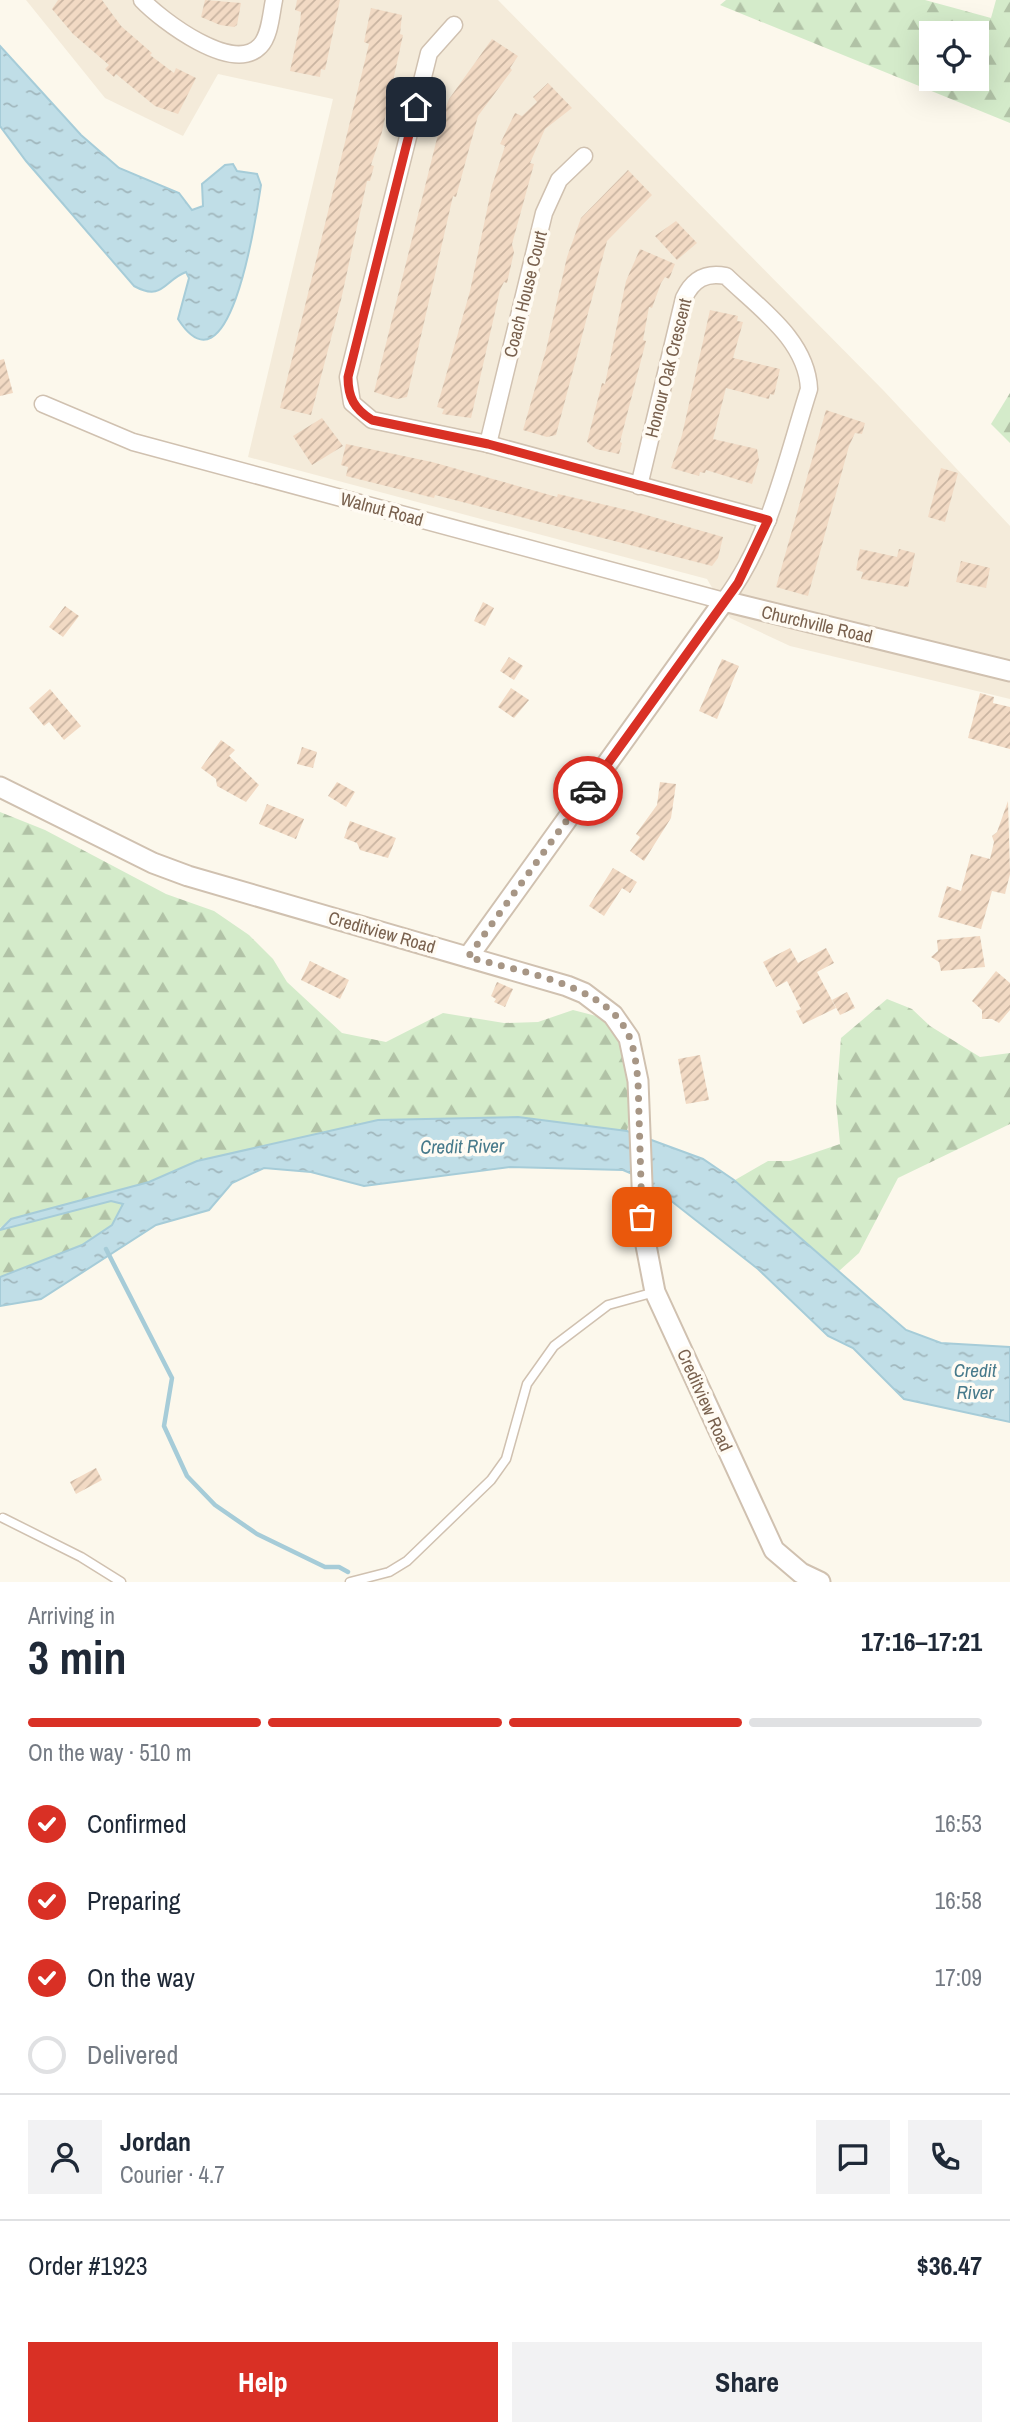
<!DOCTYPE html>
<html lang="en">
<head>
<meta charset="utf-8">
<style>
	:root { --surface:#fff; --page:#f2f2f3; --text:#1f2937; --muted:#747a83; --line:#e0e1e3; --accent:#d93025 }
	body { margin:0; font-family:"Archivo Narrow",sans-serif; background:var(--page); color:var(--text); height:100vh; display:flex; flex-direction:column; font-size:26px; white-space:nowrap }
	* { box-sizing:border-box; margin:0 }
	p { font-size:23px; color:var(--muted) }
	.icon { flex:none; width:38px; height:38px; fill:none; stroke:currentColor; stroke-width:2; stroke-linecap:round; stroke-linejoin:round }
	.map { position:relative; height:1582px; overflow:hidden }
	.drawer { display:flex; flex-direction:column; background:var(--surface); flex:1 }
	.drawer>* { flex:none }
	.buttons { position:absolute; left:919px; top:21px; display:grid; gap:14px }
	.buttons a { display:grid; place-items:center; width:70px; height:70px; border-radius:0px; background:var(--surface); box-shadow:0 7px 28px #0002; font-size:35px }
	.pin { position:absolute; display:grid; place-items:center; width:60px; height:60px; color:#fff; margin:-30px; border-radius:14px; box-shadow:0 4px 10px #0006 }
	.courier { position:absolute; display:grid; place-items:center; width:70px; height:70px; margin:-35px; border:5px solid #d93025; border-radius:50%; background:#fff; color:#222; box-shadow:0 2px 9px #0007 }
	.overview em { font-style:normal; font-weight:800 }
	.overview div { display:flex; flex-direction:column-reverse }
	.overview { display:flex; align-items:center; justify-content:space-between; height:119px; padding:0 28px }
	h1 { font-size:46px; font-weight:800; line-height:52px }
	.bar { display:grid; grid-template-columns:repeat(4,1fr); gap:10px 7px; align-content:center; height:84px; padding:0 28px }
	.bar i { height:9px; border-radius:5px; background:var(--line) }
	.bar .active { background:var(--accent) }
	.bar p { grid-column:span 4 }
	.line { display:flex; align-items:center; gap:18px; padding:0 28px; border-top:2px solid var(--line) }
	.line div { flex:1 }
	.round { display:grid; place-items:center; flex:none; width:74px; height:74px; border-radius:0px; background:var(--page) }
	ol { padding:0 28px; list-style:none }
	li { display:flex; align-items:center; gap:21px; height:77px }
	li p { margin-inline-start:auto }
	li .icon { padding:7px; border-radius:50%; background:var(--accent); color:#fff; stroke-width:4 }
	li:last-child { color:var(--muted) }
	li i { width:38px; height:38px; border:4px solid var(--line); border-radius:50% }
	.primary-button { display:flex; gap:14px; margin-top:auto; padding:14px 28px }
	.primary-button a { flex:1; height:80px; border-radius:0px; background:var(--accent); color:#fff; font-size:28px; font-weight:800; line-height:80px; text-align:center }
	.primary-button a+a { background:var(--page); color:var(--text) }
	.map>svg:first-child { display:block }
	.residential { fill:#f4ebda }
	.forest { fill:url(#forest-firs); fill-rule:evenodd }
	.water { fill:url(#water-ripples); stroke:#a6ccd8; stroke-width:2 }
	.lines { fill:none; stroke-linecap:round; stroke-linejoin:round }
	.stream { stroke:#a6ccd8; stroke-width:4.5 }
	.building { fill:url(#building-hatch) }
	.service-casing { stroke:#d0c1b0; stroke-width:11 }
	.minor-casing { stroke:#d0c1b0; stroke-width:19 }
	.tertiary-casing { stroke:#d0c1b0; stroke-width:23 }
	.service { stroke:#fff; stroke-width:8 }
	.minor { stroke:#fff; stroke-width:16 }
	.tertiary { stroke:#fff; stroke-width:19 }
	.done { stroke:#a79685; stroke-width:7; stroke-dasharray:0 12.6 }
	.route { stroke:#d93025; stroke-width:9 }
	.labels { text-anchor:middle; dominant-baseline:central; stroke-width:7; stroke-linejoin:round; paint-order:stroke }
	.street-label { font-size:18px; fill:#79614e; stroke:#fffbf3 }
	.water-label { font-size:19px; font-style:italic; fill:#477a8b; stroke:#fffbf3 }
</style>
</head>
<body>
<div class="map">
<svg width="1010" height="1582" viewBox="0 0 1010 1582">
	<defs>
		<pattern id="forest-firs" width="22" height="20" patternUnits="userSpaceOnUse" patternTransform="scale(1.75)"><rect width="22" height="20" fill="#d4ebca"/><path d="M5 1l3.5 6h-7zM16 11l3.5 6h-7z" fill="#b1c2a6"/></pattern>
		<pattern id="water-ripples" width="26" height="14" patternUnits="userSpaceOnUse" patternTransform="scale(1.75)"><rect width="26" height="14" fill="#c0dee7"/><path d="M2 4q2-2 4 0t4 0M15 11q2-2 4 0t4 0" fill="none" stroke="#a1b7bd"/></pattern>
		<pattern id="building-hatch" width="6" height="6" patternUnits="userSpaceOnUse" patternTransform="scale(1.75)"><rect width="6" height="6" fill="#f2dac4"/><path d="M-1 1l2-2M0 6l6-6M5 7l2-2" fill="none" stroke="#c9b4a1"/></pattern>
	</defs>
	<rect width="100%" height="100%" fill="#fcf8ec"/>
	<path class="residential" d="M26,0h472l386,391 126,135v173l-220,-53 -60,-28 -23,-39 -459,-122 85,-358 -115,-25 -35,62 -78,-38z"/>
	<g class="forest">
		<path d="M726,0h199l66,18 5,-18h14v123l-290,-118zM931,33h45v46h-45z"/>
		<path d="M1010,393v50l-19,-19z"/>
		<path d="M0,812l45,18 121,64 48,17 35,24 24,24 14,23 55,51 44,9 57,-29 61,10 34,-1 35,-12 31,8 37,53 -14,60 -109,-14 -321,44 -48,21 -138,37 -11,9z"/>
		<path d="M887,999l25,10 18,17 50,31 30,-4v71l-112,54 -39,75 -20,18 -104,-91 33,-19h22l50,-17 -4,-42 5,-64z"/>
		<path d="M111,1201l12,3 -11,21 -30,20 -82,32v-47z"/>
	</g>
	<g class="water">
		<path d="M0,46l81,89 38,33 60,25 13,17 11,-4 -1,-22 23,-19 8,-1 4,7 20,3 4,11c-4,25 -30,217 -83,134l11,-41 -3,-6c-22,8 -23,30 -52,14l-108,-125 -26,-35z"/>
		<path d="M518,1117l109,14 76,28 31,21 172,150 35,13 69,4v75l-106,-23 -51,-51 -25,-12 -70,-67 -116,-91 -19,-8 -113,-3 -146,19 -53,-14 -47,-4 -32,15 -23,27 -53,15 -115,74 -41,7v-29l82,-32 30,-20 11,-21 -12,-3 -111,29 11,-11 138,-37 48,-21 181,-41z"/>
	</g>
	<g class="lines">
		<path class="stream" d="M106,1249l66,129 -8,48 23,50 28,29 42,29 68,33h14l9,5"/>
	</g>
	<g class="building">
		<path d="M58,0h44l19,26 31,27 -2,2 24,18 2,-5 20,10 -18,36 -23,-8 -39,-32 -2,3 -9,-8 4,-4 -36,-31 -21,-25z"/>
		<path d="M205,0l36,3 -4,22 -3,2 -14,-2 -19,-8z"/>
		<path d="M297,0h43l-15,70 -4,-1 -1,8 -30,-6 10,-47 1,-12 -6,-2z"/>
		<path d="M371,8l31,7 -2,19 3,1 -21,97 -11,33 3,1 -4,15h-3l-26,119 -30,115 -31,-7 89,-364 -5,-2z"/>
		<path d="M492,39l26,17 -8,12 2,2 -34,46 -22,81 -3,-1 -46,201 -10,2 -23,-7 68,-274 7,-19z"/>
		<path d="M548,83l24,25 -27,21 -15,34 4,1 -22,80 2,8 -7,31 -3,-1 -4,8 -29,128 -29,-4 2,-5 -7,-2 33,-116 22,-105 13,-40 -5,-2 15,-31 7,3 15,-14 -4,-5z"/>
		<path d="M628,170l24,25 -45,46 -51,194 -9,2 -24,-7 23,-80 21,-93 14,-39z"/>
		<path d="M676,221l21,22 -20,17 -22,-24z"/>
		<path d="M640,249l35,15 -6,15 -4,-2 -4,6 -9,25 -3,-1 -6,33 3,1 -26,101 2,1 -3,11 -23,-5 -9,-7 15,-59 3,1 21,-103z"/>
		<path d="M710,310l28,6 -1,5 6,1 -10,36 47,11 -6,26 -4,-1 -1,5 -43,-11 -13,51 44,10 2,11 -7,24 -46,-14 -1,3 -5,-1 -1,4 -28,-8 11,-33z"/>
		<path d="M4,359l9,34 -13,3v-36z"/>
		<path d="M826,410l39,13 -3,11 -7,-1 -6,13 -41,150 -32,-9z"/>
		<path d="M322,418l21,28 -31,19 -19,-29z"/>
		<path d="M346,444l86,18 125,35 1,-3 78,18 87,25 -5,21 -6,8 -277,-71 -1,3 -88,-22 2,-9 -7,-2z"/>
		<path d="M941,468l17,5 -13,49 -17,-5z"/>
		<path d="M860,549l37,8 2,-8 16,4 -7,34 -47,-8 2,-7 -7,-2z"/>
		<path d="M961,561l29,7 -4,20 -30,-6z"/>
		<path d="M483,602l11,6 -9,18 -11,-5z"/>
		<path d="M65,606l14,10 -16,21 -14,-10z"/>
		<path d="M509,657l14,9 -9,14 -14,-9z"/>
		<path d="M722,659l17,7 -22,53 -18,-8z"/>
		<path d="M511,688l18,12 -15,18 -16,-11z"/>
		<path d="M50,689l31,37 -17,14 -15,-18 -5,4 -15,-18z"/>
		<path d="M980,693l14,4 -1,6 17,4v42l-42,-11z"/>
		<path d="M221,740l14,10 -6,6 30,29 -13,17 -29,-16 -1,-7 -15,-11z"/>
		<path d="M302,747l15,5 -4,16 -16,-4z"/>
		<path d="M337,782l18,10 -9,15 -18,-11z"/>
		<path d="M660,782l16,2 -5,34 -27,43 -14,-10 10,-14 -4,-3 21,-29z"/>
		<path d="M1008,801l2,73 -5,20 -13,-3 -11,38 -43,-12 9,-31 14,5 10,-37 19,5 4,-17 -2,-6 5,-4z"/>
		<path d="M267,804l37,15 -8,20 -37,-15z"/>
		<path d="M350,821l46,17 -8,20 -28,-8 -3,-7 -13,-5z"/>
		<path d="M613,868l24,14 -7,11 -8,-5 -18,28 -15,-10z"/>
		<path d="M980,936l5,31 -44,4 -2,-9 -8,-5 7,-6 -1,-11z"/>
		<path d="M790,948l8,15 28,-15 8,15 -17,9 19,36 -33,16 -7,-13 5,-2 -14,-28 -11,6 -13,-25z"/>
		<path d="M310,961l39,19 -9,19 -39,-19z"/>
		<path d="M996,971l14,12v27l-11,13 -7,-4h-10v-9l-10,-9z"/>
		<path d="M497,982l16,7 -8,18 -11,-5 2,-3 -5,-3z"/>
		<path d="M847,992l8,16 -15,7 -8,-15z"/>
		<path d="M700,1055l9,45 -23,4 -8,-45z"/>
		<path d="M96,1468l6,12 -26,14 -6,-12z"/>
	</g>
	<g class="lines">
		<defs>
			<g id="service">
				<path d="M3,1518l78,39 40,25"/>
				<path d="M350,1582l39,-10 18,-11 84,-81 15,-21 21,-75 27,-38 54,-41 47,-13"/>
			</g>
			<g id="minor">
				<path d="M142,0c19,20 91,75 118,46 10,-10 11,-32 14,-46"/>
				<path d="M454,25l-25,28 -81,324 4,26 20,17 116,24 280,76"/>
				<path d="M43,404l90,38 591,159c46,-61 62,-140 85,-212 -2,-49 -50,-81 -83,-113 -20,-4 -33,3 -42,22l-45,188"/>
				<path d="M488,444l56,-231 15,-33 25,-24"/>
			</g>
			<g id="tertiary">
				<path d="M0,787l153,76 35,13 379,110 17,7 29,22 16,23 9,43 6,154 11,57 119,258 27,23 19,9"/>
				<path d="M468,957l256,-356 286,70"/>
			</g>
		</defs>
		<use href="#service" class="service-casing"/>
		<use href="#minor" class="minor-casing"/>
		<use href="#tertiary" class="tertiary-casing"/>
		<use href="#service" class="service"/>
		<use href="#minor" class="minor"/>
		<use href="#tertiary" class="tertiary"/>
	</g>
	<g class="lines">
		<path class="done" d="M588,791l-120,166c45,13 128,26 155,68 11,16 13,37 15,56l4,136"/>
		<path class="route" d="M416,107l-68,270c0,20 6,32 24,43l116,24 280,76 -30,63 -150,208"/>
	</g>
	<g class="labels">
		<g class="street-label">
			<text transform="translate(525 294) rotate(-76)">Coach House Court</text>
			<text transform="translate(668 368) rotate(-76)">Honour Oak Crescent</text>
			<text transform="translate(382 509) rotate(15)">Walnut Road</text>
			<text transform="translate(817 624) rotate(13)">Churchville Road</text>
			<text transform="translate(382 932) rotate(16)">Creditview Road</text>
			<text transform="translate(705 1400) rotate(66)">Creditview Road</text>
		</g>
		<g class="water-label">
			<text transform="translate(462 1146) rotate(-1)">Credit River</text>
			<text x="975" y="1370">Credit<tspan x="975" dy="22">River</tspan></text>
		</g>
	</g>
</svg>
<div class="buttons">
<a><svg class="icon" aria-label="locate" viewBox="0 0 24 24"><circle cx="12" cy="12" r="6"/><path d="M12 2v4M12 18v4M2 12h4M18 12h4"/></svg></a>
</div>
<div class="pin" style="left:642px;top:1217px;background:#ea580c"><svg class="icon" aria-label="bag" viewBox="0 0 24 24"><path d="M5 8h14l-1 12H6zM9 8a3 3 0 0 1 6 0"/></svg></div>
<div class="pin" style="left:416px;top:107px;background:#1f2937"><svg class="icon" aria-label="home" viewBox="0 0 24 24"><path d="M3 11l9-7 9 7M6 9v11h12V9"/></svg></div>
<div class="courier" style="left:588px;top:791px"><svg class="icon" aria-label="car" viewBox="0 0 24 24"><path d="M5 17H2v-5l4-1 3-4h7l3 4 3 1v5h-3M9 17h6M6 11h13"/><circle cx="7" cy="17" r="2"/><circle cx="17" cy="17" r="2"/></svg></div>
</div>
<section class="drawer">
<div class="overview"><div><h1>3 min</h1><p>Arriving in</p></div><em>17:16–17:21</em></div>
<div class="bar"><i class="active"></i><i class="active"></i><i class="active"></i><i></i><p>On the way · 510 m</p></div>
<ol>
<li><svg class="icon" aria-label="check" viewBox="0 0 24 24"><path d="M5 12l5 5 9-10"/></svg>Confirmed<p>16:53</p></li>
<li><svg class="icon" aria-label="check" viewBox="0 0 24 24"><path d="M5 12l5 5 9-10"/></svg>Preparing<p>16:58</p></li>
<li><svg class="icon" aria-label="check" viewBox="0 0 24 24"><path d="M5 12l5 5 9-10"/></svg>On the way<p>17:09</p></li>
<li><i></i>Delivered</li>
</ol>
<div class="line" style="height:126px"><a class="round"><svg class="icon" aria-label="person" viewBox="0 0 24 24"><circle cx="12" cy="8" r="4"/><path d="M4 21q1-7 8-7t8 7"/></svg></a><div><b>Jordan</b><p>Courier · 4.7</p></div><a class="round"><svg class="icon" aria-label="chat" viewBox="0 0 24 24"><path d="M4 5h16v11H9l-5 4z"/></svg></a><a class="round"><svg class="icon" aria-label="phone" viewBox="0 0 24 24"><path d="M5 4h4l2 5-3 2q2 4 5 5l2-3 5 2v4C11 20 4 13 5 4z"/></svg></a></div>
<div class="line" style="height:91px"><div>Order #1923</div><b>$36.47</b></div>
<div class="primary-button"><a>Help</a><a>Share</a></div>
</section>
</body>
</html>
